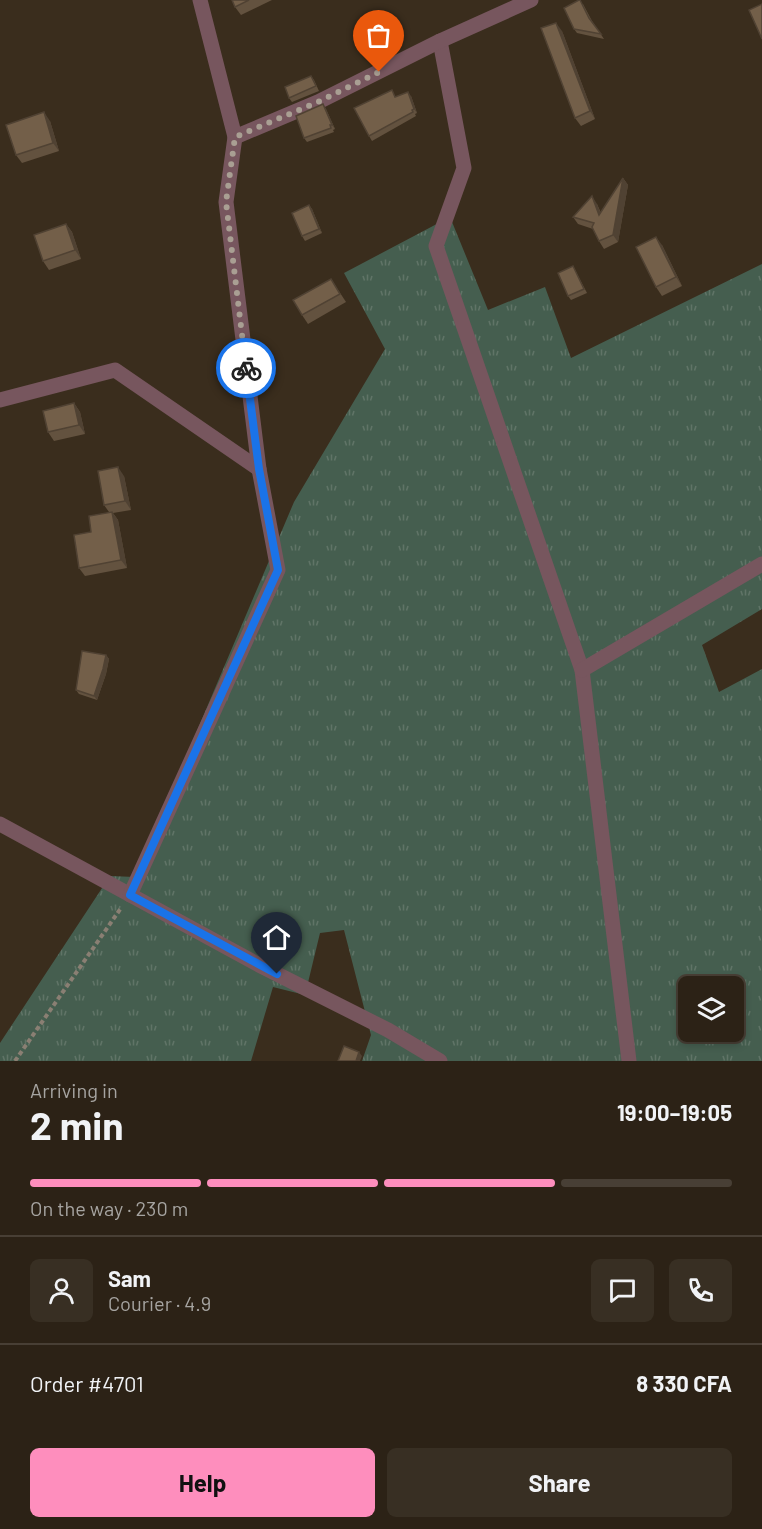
<!DOCTYPE html>
<html lang="en">
<head>
<meta charset="utf-8">
<style>
	:root { --surface:#2c2216; --page:#382f23; --text:#f1f3f6; --muted:#a6a4a1; --line:#483f35; --accent:#fe8ebd }
	body { margin:0; font-family:Barlow,sans-serif; background:var(--page); color:var(--text); height:100vh; display:flex; flex-direction:column; font-size:22px; white-space:nowrap }
	* { box-sizing:border-box; margin:0 }
	p { font-size:20px; color:var(--muted) }
	.icon { flex:none; width:33px; height:33px; fill:none; stroke:currentColor; stroke-width:2; stroke-linecap:round; stroke-linejoin:round }
	.map { position:relative; height:1061px; overflow:hidden }
	.panel { display:flex; flex-direction:column; background:var(--surface); flex:1 }
	.panel>* { flex:none }
	.buttons { position:absolute; left:678px; top:976px; display:grid; gap:12px }
	.buttons a { display:grid; place-items:center; width:66px; height:66px; border-radius:9px; background:var(--surface); box-shadow:0 3px 9px #0003,0 0 0 2px var(--line); font-size:30px }
	.pin { position:absolute; display:grid; place-items:center; width:51px; height:51px; color:#fff; margin:-62px -26px; border-radius:50% 50% 50% 0; rotate:-45deg; box-shadow:0 0 6px #0007 }
	.pin .icon { rotate:45deg }
	.courier { position:absolute; display:grid; place-items:center; width:60px; height:60px; margin:-30px; border:4px solid #1a73e8; border-radius:50%; background:#fff; color:#222; box-shadow:0 2px 8px #0007 }
	.summary em { font-style:normal; font-weight:700 }
	.summary div { display:flex; flex-direction:column-reverse }
	.summary { display:flex; align-items:center; justify-content:space-between; height:102px; padding:0 30px }
	h1 { font-size:39px; font-weight:700; line-height:45px }
	.bar { display:grid; grid-template-columns:repeat(4,1fr); gap:9px 6px; align-content:center; height:72px; padding:0 30px }
	.bar i { height:8px; border-radius:4px; background:var(--line) }
	.bar .active { background:var(--accent) }
	.bar p { grid-column:span 4 }
	.line { display:flex; align-items:center; gap:15px; padding:0 30px; border-top:2px solid var(--line) }
	.line div { flex:1 }
	.round { display:grid; place-items:center; flex:none; width:63px; height:63px; border-radius:9px; background:var(--page) }
	.primary-button { display:flex; gap:12px; margin-top:auto; padding:12px 30px }
	.primary-button a { flex:1; height:69px; border-radius:9px; background:var(--accent); color:#111; font-size:24px; font-weight:700; line-height:69px; text-align:center }
	.primary-button a+a { background:var(--page); color:var(--text) }
	.map>svg:first-child { display:block }
	.grass { fill:url(#grass-tufts); fill-rule:evenodd }
	.lines { fill:none; stroke-linecap:round; stroke-linejoin:round }
	.path { stroke:#8a7f73; stroke-width:4; stroke-dasharray:4.5 3; stroke-linecap:butt }
	.minor { stroke:#77565e; stroke-width:15 }
	.wall { fill:#63523f }
	.shaded-wall { fill:#504233 }
	.building { fill:#735f49; stroke:#504233; stroke-width:1.5 }
	.done { stroke:#a99f93; stroke-width:6; stroke-dasharray:0 10.8 }
	.route { stroke:#1a73e8; stroke-width:8 }
</style>
</head>
<body>
<div class="map">
<svg width="762" height="1061" viewBox="0 0 762 1061">
	<defs>
		<pattern id="grass-tufts" width="24" height="20" patternUnits="userSpaceOnUse" patternTransform="scale(1.5)"><rect width="24" height="20" fill="#455e4f"/><path d="M3 7l-1-3M5 7V3M7 7l1-3M15 17l-1-3M17 17v-4M19 17l1-3" fill="none" stroke="#607467"/></pattern>
	</defs>
	<rect width="100%" height="100%" fill="#3a2d1d"/>
	<path class="grass" d="M450,217l38,93 57,-23 26,71 191,-94v345l-60,36 17,47 43,-23v392h-400l9,-26 -27,-105 -24,3 -15,62 -32,-8 -22,74h-251v-18l110,-167 25,1 159,-375 91,-153 -41,-76zM688,987h46v45h-46z"/>
	<g class="lines">
		<path class="path" d="M15,1061l106,-153"/>
		<g class="minor">
			<path d="M440,41l24,127 -28,78 146,424 47,391"/>
			<path d="M235,137l83,-35 122,-61 91,-41"/>
			<path d="M0,400l115,-30 144,99"/>
			<path d="M582,670l180,-106"/>
			<path d="M0,824l259,141 129,65 52,31"/>
			<path d="M130,895l148,-325 -19,-101 -33,-267 9,-65 -35,-137"/>
		</g>
	</g>
	<g class="wall">
		<path d="M232,0h40l-31,15 -6,-8z"/>
		<path d="M583,4l9,17 12,18 -27,-6 -3,-4z"/>
		<path d="M562,31l33,88 -14,7 -6,-8z"/>
		<path d="M311,76l3,4 5,11 -27,11 -3,-4z"/>
		<path d="M396,96h15l6,17 -2,1 1,2 -44,25 -3,-5z"/>
		<path d="M323,104l3,5 9,20 -2,1 1,2 -27,10 -3,-4z"/>
		<path d="M50,121l9,30 -37,12 -6,-8z"/>
		<path d="M623,178l5,7 -10,57 -14,7 -5,-8 -6,-12 -15,-5 -5,-7 24,-13 4,9z"/>
		<path d="M309,205l3,4 10,24 -17,8 -3,-5z"/>
		<path d="M66,224l6,8 9,27 -32,11 -6,-9z"/>
		<path d="M662,245l20,41 -20,10 -6,-9z"/>
		<path d="M573,266l14,27 -16,7 -3,-4z"/>
		<path d="M331,279l15,23 -38,22 -6,-9z"/>
		<path d="M74,403l6,9 5,22 -31,7 -6,-9z"/>
		<path d="M124,476l7,34 -18,3 5,7 9,48 -42,8 -6,-8 12,-36 18,-20 -5,-7z"/>
		<path d="M106,655l3,4 -3,15 -9,26 -18,-6 -3,-4z"/>
	</g>
	<g class="shaded-wall">
		<path d="M556,23l6,8 33,88 -5,-8z"/>
		<path d="M408,92l3,4 6,17 -3,-4z"/>
		<path d="M323,104l3,5 9,20 -3,-4z"/>
		<path d="M44,112l6,9 9,30 -6,-8z"/>
		<path d="M623,178l5,7 -10,57 -5,-7z"/>
		<path d="M592,196l5,8 7,18 -5,-7z"/>
		<path d="M309,205l3,4 10,24 -3,-4z"/>
		<path d="M66,224l6,8 9,27 -6,-9z"/>
		<path d="M656,237l6,8 20,41 -6,-9z"/>
		<path d="M74,403l6,9 5,22 -6,-9z"/>
		<path d="M118,467l6,9 7,34 -6,-9z"/>
		<path d="M112,512l6,8 9,48 -6,-8z"/>
		<path d="M106,655l3,4 -3,15 -9,26 -3,-4z"/>
		<path d="M359,1052l3,4 -2,5h-4z"/>
	</g>
	<g class="building">
		<path d="M232,0h17l-14,7z"/>
		<path d="M579,0h1l9,18 12,16 -27,-5 -10,-21z"/>
		<path d="M762,4v35l-13,-29z"/>
		<path d="M556,23l34,88 -15,7 -34,-90z"/>
		<path d="M311,76l5,10 -27,12 -4,-11z"/>
		<path d="M392,90l3,7 13,-5 6,17 -2,1 1,2 -44,24 -15,-28z"/>
		<path d="M323,104l9,21h-2l1,3 -27,10 -8,-22z"/>
		<path d="M44,112l9,31 -37,12 -10,-30z"/>
		<path d="M623,178l-10,57 -14,6 -7,-14 2,-4 -21,-6 19,-21 7,19z"/>
		<path d="M309,205l10,24 -17,7 -10,-23z"/>
		<path d="M66,224l9,26 -32,11 -9,-26z"/>
		<path d="M656,237l20,40 -20,10 -20,-40z"/>
		<path d="M573,266l11,23 -16,7 -10,-23z"/>
		<path d="M331,279l9,15 -38,21 -9,-15z"/>
		<path d="M74,403l5,22 -31,7 -5,-21z"/>
		<path d="M118,467l7,34 -21,4 -6,-34z"/>
		<path d="M112,512l9,48 -42,8 -5,-33 17,-3 -2,-16z"/>
		<path d="M82,651l24,4 -3,14 -9,27 -18,-6z"/>
		<path d="M344,1046l15,6 -3,9h-18z"/>
	</g>
	<g class="lines">
		<path class="done" d="M246,368l-20,-166 9,-65 83,-35 61,-30"/>
		<path class="route" d="M246,368l13,101 19,101 -148,325 147,79"/>
	</g>
</svg>
<div class="buttons">
<a><svg class="icon" aria-label="layers" viewBox="0 0 24 24"><path d="M12 4l9 5-9 5-9-5zM3 14l9 5 9-5"/></svg></a>
</div>
<div class="pin" style="left:379px;top:72px;background:#ea580c"><svg class="icon" aria-label="bag" viewBox="0 0 24 24"><path d="M5 8h14l-1 12H6zM9 8a3 3 0 0 1 6 0"/></svg></div>
<div class="pin" style="left:277px;top:974px;background:#1f2937"><svg class="icon" aria-label="home" viewBox="0 0 24 24"><path d="M3 11l9-7 9 7M6 9v11h12V9"/></svg></div>
<div class="courier" style="left:246px;top:368px"><svg class="icon" aria-label="bike" viewBox="0 0 24 24"><circle cx="6" cy="16" r="4"/><circle cx="18" cy="16" r="4"/><path d="M6 16l4-8h5l3 8M10 8l3 8H6M13 5h3"/></svg></div>
</div>
<section class="panel">
<div class="summary"><div><h1>2 min</h1><p>Arriving in</p></div><em>19:00–19:05</em></div>
<div class="bar"><i class="active"></i><i class="active"></i><i class="active"></i><i></i><p>On the way · 230 m</p></div>
<div class="line" style="height:108px"><a class="round"><svg class="icon" aria-label="person" viewBox="0 0 24 24"><circle cx="12" cy="8" r="4"/><path d="M4 21q1-7 8-7t8 7"/></svg></a><div><b>Sam</b><p>Courier · 4.9</p></div><a class="round"><svg class="icon" aria-label="chat" viewBox="0 0 24 24"><path d="M4 5h16v11H9l-5 4z"/></svg></a><a class="round"><svg class="icon" aria-label="phone" viewBox="0 0 24 24"><path d="M5 4h4l2 5-3 2q2 4 5 5l2-3 5 2v4C11 20 4 13 5 4z"/></svg></a></div>
<div class="line" style="height:78px"><div>Order #4701</div><b>8 330 CFA</b></div>
<div class="primary-button"><a>Help</a><a>Share</a></div>
</section>
</body>
</html>
